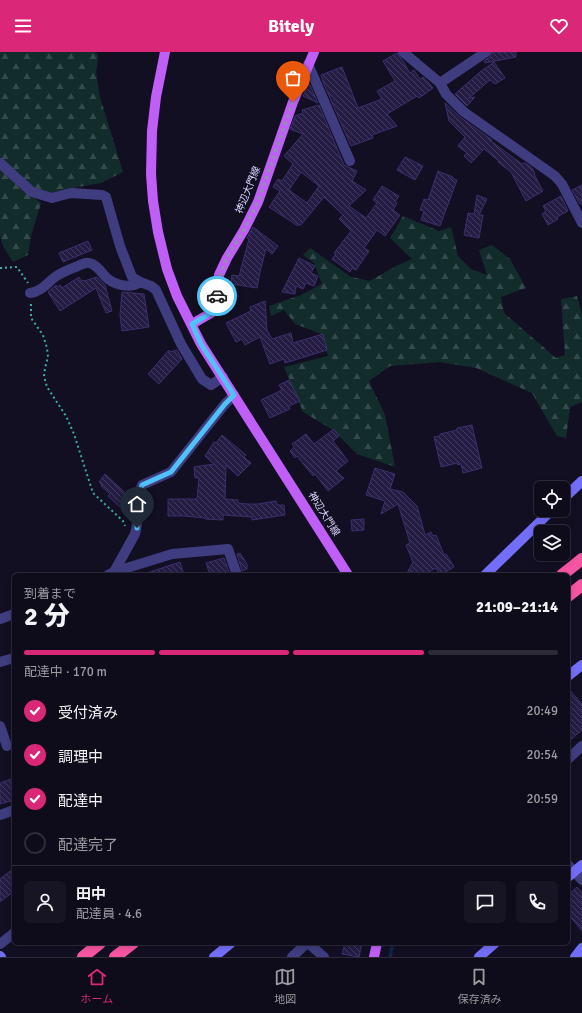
<!DOCTYPE html>
<html lang="ja">
<head>
<meta charset="utf-8">
<style>
	:root { --surface:#0e0b1a; --page:#171423; --text:#f1f3f6; --muted:#9b9ba2; --line:#2e2b39; --accent:#db2777 }
	body { margin:0; font-family:Signika,"Noto Sans JP",sans-serif; background:var(--page); color:var(--text); height:100vh; display:flex; flex-direction:column; font-size:15px; white-space:nowrap }
	* { box-sizing:border-box; margin:0 }
	p { font-size:13px; color:var(--muted) }
	.icon { flex:none; width:22px; height:22px; fill:none; stroke:currentColor; stroke-width:2; stroke-linecap:round; stroke-linejoin:round }
	.map { position:relative; flex:1; overflow:hidden }
	.drawer { position:absolute; left:12px; top:521px; width:558px; height:372px; display:flex; flex-direction:column; background:var(--surface); border-radius:6px; box-shadow:0 2px 6px #0003,0 0 0 1px var(--line) }
	.drawer>* { flex:none }
	.buttons { position:absolute; left:534px; top:429px; display:grid; gap:8px }
	.buttons a { display:grid; place-items:center; width:36px; height:36px; border-radius:6px; background:var(--surface); box-shadow:0 2px 6px #0003,0 0 0 1px var(--line); font-size:20px }
	.pin { position:absolute; display:grid; place-items:center; width:34px; height:34px; color:#fff; margin:-41px -17px; border-radius:50% 50% 50% 0; rotate:-45deg; box-shadow:0 0 4px #0007 }
	.pin .icon { rotate:45deg }
	.courier { position:absolute; display:grid; place-items:center; width:40px; height:40px; margin:-20px; border:3px solid #4fc3f7; border-radius:50%; background:#fff; color:#222; box-shadow:0 1px 5px #0007 }
	.summary em { font-style:normal; font-weight:800 }
	.summary div { display:flex; flex-direction:column-reverse }
	.summary { display:flex; align-items:center; justify-content:space-between; height:68px; padding:0 12px }
	h1 { font-size:26px; font-weight:800; line-height:30px }
	.bar { display:grid; grid-template-columns:repeat(4,1fr); gap:6px 4px; align-content:center; height:48px; padding:0 12px }
	.bar i { height:5px; border-radius:3px; background:var(--line) }
	.bar .current { background:var(--accent) }
	.bar p { grid-column:span 4 }
	.line { display:flex; align-items:center; gap:10px; padding:0 12px; border-top:1px solid var(--line) }
	.line div { flex:1 }
	.round { display:grid; place-items:center; flex:none; width:42px; height:42px; border-radius:6px; background:var(--page) }
	ol { padding:0 12px; list-style:none }
	li { display:flex; align-items:center; gap:12px; height:44px }
	li p { margin-inline-start:auto }
	li .icon { padding:4px; border-radius:50%; background:var(--accent); color:#fff; stroke-width:4 }
	li:last-child { color:var(--muted) }
	li i { width:22px; height:22px; border:2px solid var(--line); border-radius:50% }
	header { display:flex; justify-content:space-between; align-items:center; height:52px; padding:0 12px; background:var(--accent); color:#fff; font-size:18px; font-weight:800 }
	.menu { display:flex; justify-content:space-around; align-items:center; height:56px; border-top:1px solid var(--line); background:var(--surface); font-size:11px; color:var(--muted) }
	.menu a { display:grid; justify-items:center; gap:2px }
	.menu .current { color:var(--accent) }
	.map>svg:first-child { display:block }
	.forest { fill:url(#forest-firs) }
	.lines { fill:none; stroke-linecap:round; stroke-linejoin:round }
	.stream { stroke:#102446; stroke-width:3.5 }
	.building { fill:url(#building-back-hatch); stroke:#3c2f6e; fill-rule:evenodd }
	.path { stroke:#34b0a9; stroke-width:2; stroke-dasharray:2 3; stroke-linecap:butt }
	.street { stroke:#3f3c80; stroke-width:10 }
	.secondary { stroke:#736ef8; stroke-width:10 }
	.primary { stroke:#c05ff8; stroke-width:10 }
	.highway { stroke:#f754a1; stroke-width:12 }
	.done { stroke:#938eb1; stroke-width:4; stroke-dasharray:0 7.2 }
	.route { stroke:#4fc3f7; stroke-width:5 }
	.labels { text-anchor:middle; dominant-baseline:central; stroke-width:4; stroke-linejoin:round; paint-order:stroke }
	.street-label { font-size:10px; fill:#d8d3fd; stroke:#130f23 }
</style>
</head>
<body>
<header><svg class="icon" aria-label="menu" viewBox="0 0 24 24"><path d="M4 6h16M4 12h16M4 18h16"/></svg>Bitely<svg class="icon" aria-label="heart" viewBox="0 0 24 24"><path d="M12 20l-8-8c-3-5 5-10 8-4 3-6 11-1 8 4z"/></svg></header>
<div class="map">
<svg width="582" height="905" viewBox="0 0 582 905">
	<defs>
		<pattern id="forest-firs" width="22" height="20" patternUnits="userSpaceOnUse"><rect width="22" height="20" fill="#122c2c"/><path d="M5 1l3.5 6h-7zM16 11l3.5 6h-7z" fill="#344a4c"/></pattern>
		<pattern id="building-back-hatch" width="6" height="6" patternUnits="userSpaceOnUse"><rect width="6" height="6" fill="#241c43"/><path d="M-1 5l2 2M0 0l6 6M5-1l2 2" fill="none" stroke="#433c5f"/></pattern>
	</defs>
	<rect width="100%" height="100%" fill="#130f23"/>
	<g class="forest">
		<path d="M0,0h96l2,4 -2,17 4,24 23,75 -22,11 -23,4 -22,8 -36,-7 21,15 -10,33 -3,19 -15,7 -10,-16 -3,-11z"/>
		<path d="M403,164l36,15 12,-4 7,29 13,13 16,6 -8,-25 13,-5 18,14 16,29 -25,9 3,16 52,45 9,-3 -4,-56 16,-3 5,19v87l-12,5 -4,31 -9,-2 -25,-43 -56,-25 -37,-6 -49,4 -21,15 16,34 10,52 -38,-13 -24,-24 -30,-18 -19,-45 44,-11 -7,-22 -26,-10 -11,-14 -13,6 -2,-10 32,-11 21,-11 -8,-21 -11,-8 7,-7 41,29 19,4 26,-15 16,-7 -22,-21z"/>
	</g>
	<g class="lines">
		<path class="stream" d="M390,905l3,-14"/>
	</g>
	<g class="building">
		<path d="M492,0h24v5l-31,6 -1,-2 6,-4z"/>
		<path d="M397,1l6,8 7,12 4,-3 6,9 3,-2 6,6 4,5 -14,10 -2,-2 -30,18 10,12 -25,9 1,3 -22,8 -28,-64 -2,-7 21,-8 16,41 24,-9 -5,-8 18,-10 -12,-20z"/>
		<path d="M494,10l11,16 -10,6 -5,-4 -21,18 6,-1 -8,9 -12,-12 25,-22z"/>
		<path d="M308,32l2,1 8,18 -15,-7z"/>
		<path d="M445,51l15,14 32,23 -1,1 31,23 3,-1 7,5 3,6h-1l9,17 -17,10 -15,-29 -13,-10 1,-1 -15,-12 -13,14 -7,-7 3,-3 -9,-7 7,-9 -16,-16z"/>
		<path d="M319,53l25,60 13,6 -5,10 14,9 -17,16 17,12 11,-15 -4,-3 9,-14 17,10 -4,6 2,1 -4,7 7,5 -15,21 -8,-6 -13,18 5,3 -13,19 -4,-2 -2,4 -18,-13 4,-5 -2,-1 17,-22 -12,-12 4,-4 -19,-18 -23,28 -2,-1 -1,2 -29,-19 11,-16 -7,-4 5,-8 4,2 11,-17 -9,-8 19,-22 -13,-5 5,-13 8,-3 -1,-3zM301,120l18,14 -12,17 -18,-13z"/>
		<path d="M405,105l18,9 -8,14 -18,-10z"/>
		<path d="M438,119l15,6 -1,1 5,2 -17,46 -19,-6 3,-9 -4,-1 4,-11 4,1z"/>
		<path d="M582,133v18l-2,1 -8,-14z"/>
		<path d="M477,143l10,4 -8,16h4l-4,23 -15,-3 4,-22 6,1z"/>
		<path d="M561,144l7,15 -11,6 1,2 -10,6 -6,-11 4,-3 -3,-5z"/>
		<path d="M253,175l25,19 -6,8 -6,-5 -6,23 -3,16 -26,-4 1,-9 7,1 10,-37 -2,-1z"/>
		<path d="M88,189l4,9 -29,12 -4,-9z"/>
		<path d="M299,206l16,8 -4,7 7,3 -4,10 -8,-3 -3,6 -7,-3 -1,8 -13,-2z"/>
		<path d="M79,225l2,4 2,-1 1,1 13,-4 8,8 7,26 -6,2 -10,-25 -36,23 -12,-19 8,-7 1,2 3,-2 2,3z"/>
		<path d="M122,240l22,2 5,33 -27,4 -2,-16z"/>
		<path d="M265,249l2,29 5,9 19,-6 2,10 30,-9 4,16 -42,13 -1,-4 -14,5 -10,-27 -15,8 -3,-6 -6,3 -10,-19 25,-12 -1,-4z"/>
		<path d="M169,298l1,2 7,-2 5,9 -23,25 -11,-10z"/>
		<path d="M289,328l11,21 -11,5 1,3 -20,9 -9,-18 21,-10 -3,-5z"/>
		<path d="M472,373l10,43 -19,5 -2,-9 -3,1 -1,-2 -16,4 -7,-30 6,-1v-2l17,-4v-2z"/>
		<path d="M334,377l5,7 -6,5 15,20 -12,10 8,7 -16,13 -13,-17 -2,2 -16,-20 -2,2 -5,-7 4,-4 -2,-3 14,-10 8,10z"/>
		<path d="M222,383l24,20 -2,2 7,6 -13,13 -12,-11 -1,34 13,1v3l10,1h10l18,-3 1,4h7l1,10 -33,5v-3l-29,-2v5l-18,-1v-1l-21,-2h-16v-17h29l2,-21h-4l-1,-11 20,-3 -9,-8 9,-14 2,1z"/>
		<path d="M375,416l20,6 -5,15 13,3 14,14 8,29 6,-3 2,4 3,-1 8,20 2,-1 8,13 -14,8 -4,-7 -13,7h-17l7,-13 -7,-17 4,-2 -12,-39 -17,10 4,-13 -19,-6z"/>
		<path d="M105,422l26,24 -9,11 -14,-13 2,-2 -9,-8 1,-1 -3,-3z"/>
		<path d="M364,467v11l-12,1 -1,-11z"/>
		<path d="M240,501l7,11v5l-5,2 -5,-17z"/>
		<path d="M224,506l6,17h-20l-4,-12z"/>
		<path d="M180,510l4,13h-37v-2z"/>
		<path d="M568,636l14,16v26l-14,12z"/>
		<path d="M14,726v22l-14,4v-21z"/>
		<path d="M14,816v23l-14,11v-23z"/>
		<path d="M577,835l5,6v38l-14,-17v-19z"/>
		<path d="M345,891h17l-3,14 -17,-3z"/>
	</g>
	<g class="lines">
		<g class="path">
			<path d="M0,216l17,-1 11,16"/>
			<path d="M31,252v14l12,17 4,13 1,9 -3,11 -1,8 3,11 19,29 8,18 19,59 30,28 2,5"/>
		</g>
		<g class="street">
			<path d="M403,0l37,31 6,11 18,18 91,64 7,8 20,39"/>
			<path d="M308,12l42,97"/>
			<path d="M440,31l46,-31"/>
			<path d="M0,111l32,29 20,6 19,-5 31,2 4,2 14,49 12,31 8,5 11,4 5,4 25,54 21,35 9,6 12,-8"/>
			<path d="M30,241c11,-1 17,-10 25,-16 7,-5 15,-8 23,-11 3,-1 7,-4 11,-3 8,1 13,11 19,16 8,6 23,10 32,3"/>
			<path d="M114,520l58,-18 56,-5 9,26"/>
			<path d="M108,523l6,-3 21,-38c5,-16 0,-33 7,-49l29,-13 54,-68 9,-9"/>
			<path d="M0,567l14,-5"/>
			<path d="M0,610l14,-4"/>
			<path d="M0,674l7,20"/>
			<path d="M568,707l14,-13"/>
			<path d="M0,763l14,-5"/>
			<path d="M568,813l14,15"/>
			<path d="M308,891l16,14"/>
			<path d="M0,892l14,-11"/>
			<path d="M292,905l15,-14"/>
		</g>
		<g class="secondary">
			<path d="M563,447l19,-18"/>
			<path d="M485,523l67,-65"/>
			<path d="M568,624l14,-11"/>
			<path d="M568,825l14,-12"/>
			<path d="M0,904l1,1"/>
			<path d="M214,905l17,-14"/>
			<path d="M479,905l16,-14"/>
			<path d="M575,905l7,-9"/>
		</g>
		<g class="primary">
			<path d="M165,0l-9,45 -4,34 -1,43 2,27 5,31 9,37 10,27 24,48 147,231"/>
			<path d="M192,272l19,-11 6,-8v-10l2,-20 8,-17 17,-28 14,-28 35,-100 21,-50"/>
			<path d="M374,905l3,-14"/>
		</g>
		<g class="highway">
			<path d="M562,523l20,-16"/>
			<path d="M568,544l14,-11"/>
			<path d="M83,905l17,-14"/>
			<path d="M115,905l18,-14"/>
		</g>
	</g>
	<g class="lines">
		<path class="done" d="M217,244l3,-21 7,-17 17,-28 14,-28 35,-100"/>
		<path class="route" d="M137,476c0,-14 -1,-29 5,-43l29,-13 54,-68 9,-9 -33,-51 -9,-20c13,-8 25,-10 25,-28"/>
	</g>
	<g class="labels">
		<g class="street-label">
			<text transform="translate(248 138) rotate(-68)">神辺大門線</text>
			<text transform="translate(324 462) rotate(58)">神辺大門線</text>
		</g>
	</g>
</svg>
<div class="buttons">
<a><svg class="icon" aria-label="locate" viewBox="0 0 24 24"><circle cx="12" cy="12" r="6"/><path d="M12 2v4M12 18v4M2 12h4M18 12h4"/></svg></a>
<a><svg class="icon" aria-label="layers" viewBox="0 0 24 24"><path d="M12 4l9 5-9 5-9-5zM3 14l9 5 9-5"/></svg></a>
</div>
<div class="pin" style="left:293px;top:50px;background:#ea580c"><svg class="icon" aria-label="bag" viewBox="0 0 24 24"><path d="M5 8h14l-1 12H6zM9 8a3 3 0 0 1 6 0"/></svg></div>
<div class="pin" style="left:137px;top:476px;background:#1f2937"><svg class="icon" aria-label="home" viewBox="0 0 24 24"><path d="M3 11l9-7 9 7M6 9v11h12V9"/></svg></div>
<div class="courier" style="left:217px;top:244px"><svg class="icon" aria-label="car" viewBox="0 0 24 24"><path d="M5 17H2v-5l4-1 3-4h7l3 4 3 1v5h-3M9 17h6M6 11h13"/><circle cx="7" cy="17" r="2"/><circle cx="17" cy="17" r="2"/></svg></div>
<section class="drawer">
<div class="summary"><div><h1>2 分</h1><p>到着まで</p></div><em>21:09–21:14</em></div>
<div class="bar"><i class="current"></i><i class="current"></i><i class="current"></i><i></i><p>配達中 · 170 m</p></div>
<ol>
<li><svg class="icon" aria-label="check" viewBox="0 0 24 24"><path d="M5 12l5 5 9-10"/></svg>受付済み<p>20:49</p></li>
<li><svg class="icon" aria-label="check" viewBox="0 0 24 24"><path d="M5 12l5 5 9-10"/></svg>調理中<p>20:54</p></li>
<li><svg class="icon" aria-label="check" viewBox="0 0 24 24"><path d="M5 12l5 5 9-10"/></svg>配達中<p>20:59</p></li>
<li><i></i>配達完了</li>
</ol>
<div class="line" style="height:72px"><a class="round"><svg class="icon" aria-label="person" viewBox="0 0 24 24"><circle cx="12" cy="8" r="4"/><path d="M4 21q1-7 8-7t8 7"/></svg></a><div><b>田中</b><p>配達員 · 4.6</p></div><a class="round"><svg class="icon" aria-label="chat" viewBox="0 0 24 24"><path d="M4 5h16v11H9l-5 4z"/></svg></a><a class="round"><svg class="icon" aria-label="phone" viewBox="0 0 24 24"><path d="M5 4h4l2 5-3 2q2 4 5 5l2-3 5 2v4C11 20 4 13 5 4z"/></svg></a></div>
</section>
</div>
<nav class="menu">
<a class="current"><svg class="icon" aria-label="home" viewBox="0 0 24 24"><path d="M3 11l9-7 9 7M6 9v11h12V9"/></svg>ホーム</a>
<a><svg class="icon" aria-label="map" viewBox="0 0 24 24"><path d="M3 6l6-2 6 2 6-2v14l-6 2-6-2-6 2zM9 4v14M15 6v14"/></svg>地図</a>
<a><svg class="icon" aria-label="saved" viewBox="0 0 24 24"><path d="M7 4h10v16l-5-4-5 4z"/></svg>保存済み</a>
</nav>
</body>
</html>
